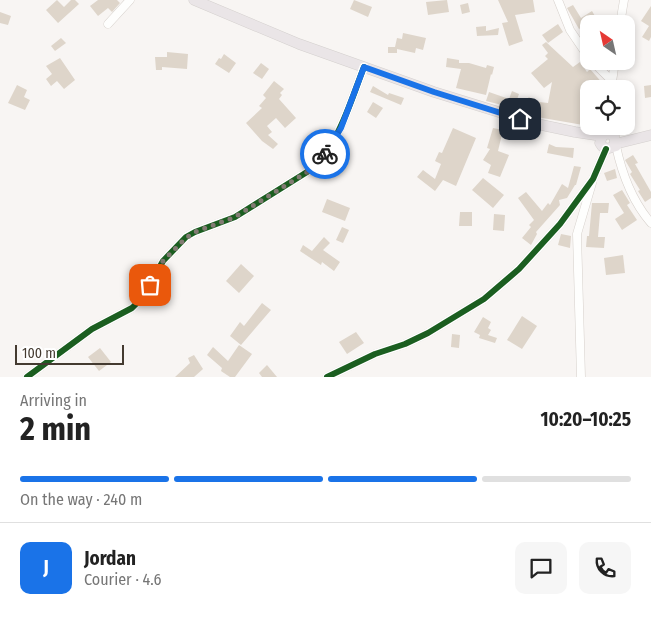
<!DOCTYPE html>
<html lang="en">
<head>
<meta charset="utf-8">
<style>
	:root { --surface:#fff; --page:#f6f6f6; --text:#222; --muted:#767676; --line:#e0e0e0; --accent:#1a73e8 }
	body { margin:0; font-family:"Fira Sans Condensed",sans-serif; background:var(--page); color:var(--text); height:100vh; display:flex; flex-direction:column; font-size:19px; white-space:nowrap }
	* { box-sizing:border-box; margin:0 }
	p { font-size:16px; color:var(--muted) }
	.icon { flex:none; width:28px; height:28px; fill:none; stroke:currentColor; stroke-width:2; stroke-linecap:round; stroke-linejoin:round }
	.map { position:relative; height:377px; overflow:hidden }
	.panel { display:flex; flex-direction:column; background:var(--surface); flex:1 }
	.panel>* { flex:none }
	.needle { width:32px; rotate:326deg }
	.fabs { position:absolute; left:580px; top:15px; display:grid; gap:10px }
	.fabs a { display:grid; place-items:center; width:55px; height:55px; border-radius:10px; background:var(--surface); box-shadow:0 2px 8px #0003; font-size:25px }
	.scale { position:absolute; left:15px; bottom:12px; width:109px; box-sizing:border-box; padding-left:5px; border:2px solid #443a30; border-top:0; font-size:14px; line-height:18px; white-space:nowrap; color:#443a30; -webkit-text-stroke:4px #fff; paint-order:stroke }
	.pin { position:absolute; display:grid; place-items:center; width:42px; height:42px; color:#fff; margin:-21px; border-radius:10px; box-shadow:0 2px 8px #0006 }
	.courier { position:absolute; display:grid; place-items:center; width:50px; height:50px; margin:-25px; border:4px solid #1a73e8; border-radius:50%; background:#fff; color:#222; box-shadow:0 1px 6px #0007 }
	.overview em { font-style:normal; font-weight:700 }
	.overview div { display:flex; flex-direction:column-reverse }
	.overview { display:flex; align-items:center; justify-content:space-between; height:85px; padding:0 20px }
	h1 { font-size:32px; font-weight:700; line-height:38px }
	.bar { display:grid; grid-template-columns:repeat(4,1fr); gap:8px 5px; align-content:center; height:60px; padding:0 20px }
	.bar i { height:6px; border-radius:4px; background:var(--line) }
	.bar .on { background:var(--accent) }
	.bar p { grid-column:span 4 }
	.line { display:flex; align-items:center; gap:12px; padding:0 20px; border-top:1px solid var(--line) }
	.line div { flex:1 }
	.round { display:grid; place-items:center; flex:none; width:52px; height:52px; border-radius:10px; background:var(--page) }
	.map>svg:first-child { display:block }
	.building { fill:#ded5ca }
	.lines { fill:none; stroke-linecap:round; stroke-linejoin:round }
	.minor-casing { stroke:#d6d0cb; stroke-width:9 }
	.major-casing { stroke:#d4d0ce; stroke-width:11 }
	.minor { stroke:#fefefd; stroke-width:8 }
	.major { stroke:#eae5e7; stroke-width:10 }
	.cycleway-casing { stroke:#fff; stroke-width:9 }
	.cycleway { stroke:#1b5e20; stroke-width:6 }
	.done { stroke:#837b74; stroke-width:5; stroke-dasharray:0 9 }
	.route { stroke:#1a73e8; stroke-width:6 }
</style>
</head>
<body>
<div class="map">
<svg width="651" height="377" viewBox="0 0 651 377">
	<rect width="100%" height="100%" fill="#f8f5f3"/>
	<g class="building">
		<path d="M57,0l7,7 7,-7h4l4,4 -21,19 -12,-13z"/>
		<path d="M98,0h19l3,3 -8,9 -4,-4 -10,8 -8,-10z"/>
		<path d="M354,0l18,7 -4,10 -18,-8z"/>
		<path d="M447,0l2,12 -21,3 -2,-13z"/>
		<path d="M498,0h35l2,12 -20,3 8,26 -14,5 -7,-23 6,-1z"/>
		<path d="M468,3l2,9 -8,2 -2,-9z"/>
		<path d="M573,5l8,13 11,-7 4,7 -17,11 -12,-21z"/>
		<path d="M651,6v31l-2,4 -7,-4 7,-11 -8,-5z"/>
		<path d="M0,12l11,4 -3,9 -8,-2z"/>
		<path d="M558,24l5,8 -15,11 -6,-8z"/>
		<path d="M486,26v5l13,-3 -1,7 -21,1 -1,-9z"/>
		<path d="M403,33l23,5 -3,12 -7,-2 -1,5 -18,-4v4h-9v-6h7l2,-9 5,1z"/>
		<path d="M61,38l5,5 -11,8 -4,-5z"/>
		<path d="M546,42l27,25 7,-5 7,10 3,-3 14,16 -4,4 -4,-3 -3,3h-4v35l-6,-1v2l-46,-8 2,-15 9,1 4,-21 -8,6 -13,-15 17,-14 -3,-3 3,-3 -6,-8z"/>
		<path d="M167,52l21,2 -1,15 -25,-2v3h-6l-1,-13h12z"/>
		<path d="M224,54l12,9 -7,10 -14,-9 4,-6 2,1z"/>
		<path d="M60,58l15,22 -11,9 -7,-8 -6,5 -5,-7 6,-5 -6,-8z"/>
		<path d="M447,58l12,2v3h10l17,5 1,-3 7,2 -2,8 -1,-1 -5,21 -30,-7 5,-19 -15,-2z"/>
		<path d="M261,63l8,6 -7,10 -9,-6z"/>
		<path d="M274,81l10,8 -4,4 2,2 -3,4 17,19 -11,10 -9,-10 -9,8 5,6 -4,3 10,9 -5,5 -11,-8 -16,-18 16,-15 -3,-2 7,-8 -3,-3z"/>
		<path d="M17,85l10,5 -3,7 6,3 -5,10 -17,-7z"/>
		<path d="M651,85v12l-6,1 -1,-12z"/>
		<path d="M373,86l15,9 1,-2 15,5 -3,7 -31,-13z"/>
		<path d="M512,91l7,3 -5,14 -28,-7 3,-9 20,7z"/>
		<path d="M529,97l7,6 -8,11 -10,-5z"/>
		<path d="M373,102l10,6 -7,10 -9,-6z"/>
		<path d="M453,128l23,10 -20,48 -13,-6 -8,11 -18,-14 6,-7 12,9 6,-15 -6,-3 4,-9 3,1z"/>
		<path d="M493,128l10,2 -5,21 11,4 -9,22 -12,-4 3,-8 -8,-5 7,-11 -3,-1z"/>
		<path d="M549,144l7,3 18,1 -1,10 -26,-5z"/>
		<path d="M633,155l5,8 -3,1 16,28v6l-6,4 -7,-11 2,-1 -10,-16 2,-2 -7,-12z"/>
		<path d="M574,166l7,1 -5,18h-1l-8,13 -8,2 1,5 -24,27 1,2 -6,11 -9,-7 9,-11 -2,-2 5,-5 -16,-22 8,-6 16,19 6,-8 2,2 12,-21 6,4z"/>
		<path d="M615,169l2,9 -10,3 -3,-8z"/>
		<path d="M483,178l21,17 -11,13 -21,-18z"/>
		<path d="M622,190l8,13 -3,2 10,15 -15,10 -7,-11 9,-6 -11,-18z"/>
		<path d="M327,199l23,9 -5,13 -23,-9z"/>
		<path d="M592,203h17l-1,10h-8l-2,24h7l-1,11 -18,-1 1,-11h2z"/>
		<path d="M460,212h12v14h-13z"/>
		<path d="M494,214l11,1 -1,16 -11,-1z"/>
		<path d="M342,227l7,3 -6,13 -7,-3z"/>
		<path d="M561,234l10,2 -1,12 -12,-3z"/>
		<path d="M324,237l6,6 -7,7 17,12 -6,9 -12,-9 -1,3 -21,-14 3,-6 9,6z"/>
		<path d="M623,255l2,18 -19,2 -2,-17z"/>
		<path d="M241,264l13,12 -15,17 -13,-12z"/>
		<path d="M262,303l9,7 -30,35 -11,-9 10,-14 4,4z"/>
		<path d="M522,316l15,10 -15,23 -15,-9z"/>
		<path d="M483,317l8,5 -3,6 3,2 -3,5 9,3 -2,5 -16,-5 1,-3 -6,-3z"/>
		<path d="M356,332l8,11 -17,11 -8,-12z"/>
		<path d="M452,334l8,1 -1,13 -8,-1z"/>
		<path d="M239,345l13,9 -17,23h-5l-9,-6 1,-3 -15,-13 6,-8 15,14z"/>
		<path d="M100,348l11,14 -12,9 -11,-14z"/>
		<path d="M194,355l9,14 -9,8h-19l15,-14 -2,-5z"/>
		<path d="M267,365l10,12h-15l-3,-4z"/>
	</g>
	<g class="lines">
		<defs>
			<g id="minor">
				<path d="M558,0l12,30 19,28"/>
				<path d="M108,24l22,-24"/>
				<path d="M620,24l4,-24"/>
				<path d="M592,61l20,20"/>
				<path d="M611,89l4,-28"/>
				<path d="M616,146c6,28 16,55 35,77"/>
				<path d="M27,377l65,-48 40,-21 11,-11 20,-36 23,-24 9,-5 40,-15 72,-45c32,-26 42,-67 57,-105"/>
				<path d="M327,377l48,-23 30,-10 23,-11 56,-34 35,-30 41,-45 33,-45 13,-30"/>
				<path d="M581,377l-4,-143 15,-51"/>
			</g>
			<g id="major">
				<path d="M194,0l105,44 135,48 103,32 38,8 27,4 6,-3 6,3 1,8 1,2 -10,3 -4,-3 -2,-3 2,-7"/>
				<path d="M615,144l36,-9"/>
			</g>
		</defs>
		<use href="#minor" class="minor-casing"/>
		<use href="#major" class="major-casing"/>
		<use href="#minor" class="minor"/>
		<use href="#major" class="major"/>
		<defs>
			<g id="cycleway">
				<path d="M27,377l65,-48 40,-21 11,-11 20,-36 23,-24 9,-5 40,-15 72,-45c32,-26 42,-67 57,-105"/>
				<path d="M327,377l48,-23 30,-10 23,-11 56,-34 35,-30 41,-45 33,-45 13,-30"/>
			</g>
		</defs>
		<use href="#cycleway" class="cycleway-casing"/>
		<use href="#cycleway" class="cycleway"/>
	</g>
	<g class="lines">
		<path class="done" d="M150,285l13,-24 23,-23 9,-6 40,-15 72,-45 18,-18"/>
		<path class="route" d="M325,154l16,-26 23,-61 70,25 86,27"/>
	</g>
</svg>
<div class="fabs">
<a><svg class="needle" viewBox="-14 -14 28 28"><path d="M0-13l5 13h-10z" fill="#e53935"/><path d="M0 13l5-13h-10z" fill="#767676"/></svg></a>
<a><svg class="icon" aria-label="locate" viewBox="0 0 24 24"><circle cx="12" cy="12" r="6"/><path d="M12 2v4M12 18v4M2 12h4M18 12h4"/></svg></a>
</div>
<div class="scale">100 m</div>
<div class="pin" style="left:150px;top:285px;background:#ea580c"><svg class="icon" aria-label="bag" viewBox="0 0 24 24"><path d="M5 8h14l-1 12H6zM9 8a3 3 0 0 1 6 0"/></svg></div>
<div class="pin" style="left:520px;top:119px;background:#1f2937"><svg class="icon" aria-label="home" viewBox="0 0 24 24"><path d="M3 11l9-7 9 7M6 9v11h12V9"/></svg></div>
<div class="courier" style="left:325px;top:154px"><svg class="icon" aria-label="bike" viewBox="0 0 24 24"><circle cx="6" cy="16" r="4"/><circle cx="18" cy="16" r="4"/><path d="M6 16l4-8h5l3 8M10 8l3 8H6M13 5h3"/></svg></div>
</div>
<section class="panel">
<div class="overview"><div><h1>2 min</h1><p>Arriving in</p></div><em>10:20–10:25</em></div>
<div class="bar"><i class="on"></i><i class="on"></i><i class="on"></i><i></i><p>On the way · 240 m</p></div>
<div class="line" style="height:90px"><b class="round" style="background:var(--accent);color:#fff">J</b><div><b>Jordan</b><p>Courier · 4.6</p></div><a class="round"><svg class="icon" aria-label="chat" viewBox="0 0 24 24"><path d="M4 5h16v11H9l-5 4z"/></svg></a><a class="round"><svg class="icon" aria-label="phone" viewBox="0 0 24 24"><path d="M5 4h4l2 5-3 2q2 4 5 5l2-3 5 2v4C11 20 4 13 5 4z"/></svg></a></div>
</section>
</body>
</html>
